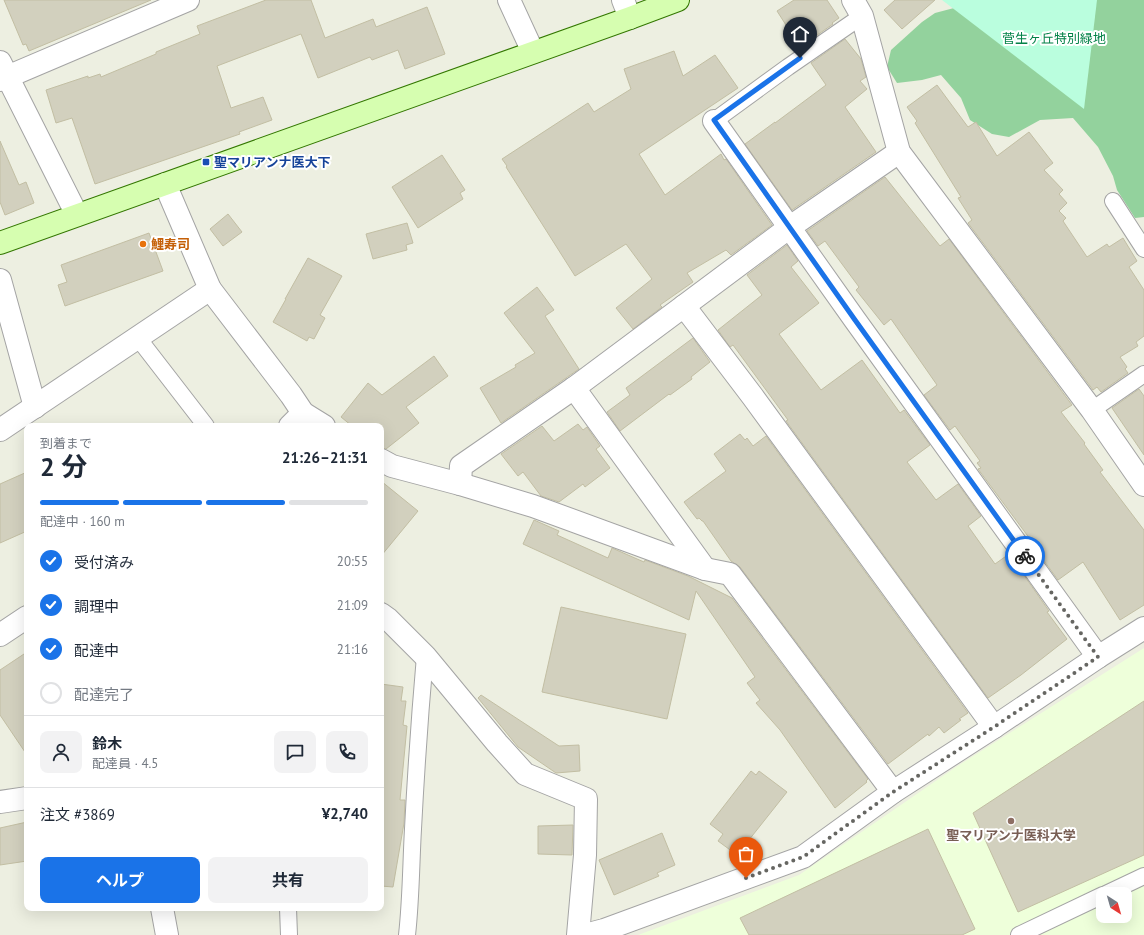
<!DOCTYPE html>
<html lang="ja">
<head>
<meta charset="utf-8">
<style>
	:root { --surface:#fff; --page:#f2f2f3; --text:#1f2937; --muted:#747a83; --line:#e0e1e3; --accent:#1a73e8 }
	body { margin:0; font-family:"PT Sans","Noto Sans JP",sans-serif; background:var(--page); color:var(--text); height:100vh; display:flex; flex-direction:column; font-size:15px; white-space:nowrap }
	* { box-sizing:border-box; margin:0 }
	p { font-size:13px; color:var(--muted) }
	.icon { flex:none; width:22px; height:22px; fill:none; stroke:currentColor; stroke-width:2; stroke-linecap:round; stroke-linejoin:round }
	.map { position:relative; flex:1; overflow:hidden }
	.side { position:absolute; left:24px; top:423px; width:360px; height:488px; display:flex; flex-direction:column; background:var(--surface); border-radius:8px; box-shadow:0 4px 16px #0002 }
	.side>* { flex:none }
	.needle { width:26px; rotate:143deg }
	.controls { position:absolute; left:1096px; top:887px; display:grid; gap:8px }
	.controls a { display:grid; place-items:center; width:36px; height:36px; border-radius:8px; background:var(--surface); box-shadow:0 4px 16px #0002; font-size:20px }
	.pin { position:absolute; display:grid; place-items:center; width:34px; height:34px; color:#fff; margin:-41px -17px; border-radius:50% 50% 50% 0; rotate:-45deg; box-shadow:0 0 4px #0007 }
	.pin .icon { rotate:45deg }
	.courier { position:absolute; display:grid; place-items:center; width:40px; height:40px; margin:-20px; border:3px solid #1a73e8; border-radius:50%; background:#fff; color:#222; box-shadow:0 1px 5px #0007 }
	.overview em { font-style:normal; font-weight:700 }
	.overview div { display:flex; flex-direction:column-reverse }
	.overview { display:flex; align-items:center; justify-content:space-between; height:68px; padding:0 16px }
	h1 { font-size:26px; font-weight:700; line-height:30px }
	.bar { display:grid; grid-template-columns:repeat(4,1fr); gap:6px 4px; align-content:center; height:48px; padding:0 16px }
	.bar i { height:5px; border-radius:3px; background:var(--line) }
	.bar .active { background:var(--accent) }
	.bar p { grid-column:span 4 }
	.line { display:flex; align-items:center; gap:10px; padding:0 16px; border-top:1px solid var(--line) }
	.line div { flex:1 }
	.round { display:grid; place-items:center; flex:none; width:42px; height:42px; border-radius:8px; background:var(--page) }
	ol { padding:0 16px; list-style:none }
	li { display:flex; align-items:center; gap:12px; height:44px }
	li p { margin-inline-start:auto }
	li .icon { padding:4px; border-radius:50%; background:var(--accent); color:#fff; stroke-width:4 }
	li:last-child { color:var(--muted) }
	li i { width:22px; height:22px; border:2px solid var(--line); border-radius:50% }
	.button { display:flex; gap:8px; margin-top:auto; padding:8px 16px }
	.button a { flex:1; height:46px; border-radius:8px; background:var(--accent); color:#fff; font-size:16px; font-weight:700; line-height:46px; text-align:center }
	.button a+a { background:var(--page); color:var(--text) }
	.map>svg:first-child { display:block }
	.education { fill:#eeffda; fill-rule:evenodd }
	.forest { fill:#93d29d }
	.park { fill:#bafede }
	.building { fill:#d2d0be; stroke:#c2bea3 }
	.lines { fill:none; stroke-linecap:round; stroke-linejoin:round }
	.lane-casing { stroke:#a4a4a4; stroke-width:18 }
	.street-casing { stroke:#a4a4a4; stroke-width:24 }
	.secondary-casing { stroke:#370; stroke-width:24 }
	.lane { stroke:#fff; stroke-width:16 }
	.street { stroke:#fff; stroke-width:22 }
	.secondary { stroke:#d6feb0; stroke-width:22 }
	.done { stroke:#666662; stroke-width:4; stroke-dasharray:0 7.2 }
	.route { stroke:#1a73e8; stroke-width:5 }
	.transit-dot { fill:#1a4fb4; stroke:#fff; stroke-width:1.5 }
	.food-dot { fill:#e8710a; stroke:#fff; stroke-width:1.5 }
	.education-dot { fill:#8d6e63; stroke:#fff; stroke-width:1.5 }
	.labels { text-anchor:middle; dominant-baseline:central; stroke-width:4; stroke-linejoin:round; paint-order:stroke }
	.park-label { font-size:13px; fill:#038248; stroke:#fff }
	.transit-label { font-size:13px; font-weight:bold; fill:#164399; stroke:#fff; text-anchor:start }
	.food-label { font-size:13px; font-weight:bold; fill:#c56008; stroke:#fff; text-anchor:start }
	.education-label { font-size:13px; font-weight:bold; fill:#785e54; stroke:#fff }
</style>
</head>
<body>
<div class="map">
<svg width="1144" height="935" viewBox="0 0 1144 935">
	<rect width="100%" height="100%" fill="#edefe1"/>
	<path class="education" d="M1144,648v287h-506l161,-60 157,-108zM1103,894h22v22h-22z"/>
	<path class="forest" d="M995,0h149v217l-9,1 -18,-28 -4,-14 -15,-29 -25,-29 -33,2 -31,17 -17,-3 -22,-14 -9,-22 -20,-23 -19,5 -25,3 -10,-16 4,-17 31,-28 13,-9 38,-10z"/>
	<path class="park" d="M942,0h155l-13,109z"/>
	<g class="building">
		<path d="M4,0h147l-122,51 -3,-7 -3,1z"/>
		<path d="M266,0h45l14,38 48,-19 3,8 51,-20 18,47 -40,15 -7,-19 -26,10 -2,-3 -52,21 -17,-44 -84,32 14,42 32,-11 9,23 -33,12 1,2 -145,50 -23,-66 -16,5 -10,-33 42,-14v2l12,-4 1,3 55,-23v-2l44,-18 -3,-8z"/>
		<path d="M794,0h33l12,18 -7,5 1,1 -33,23 -23,-36z"/>
		<path d="M895,0h40l-33,29 -18,-19z"/>
		<path d="M845,39l16,20 5,18 -6,4 7,8 -22,18 31,45 -84,58 -47,-66 30,-22v1l51,-38 -15,-22z"/>
		<path d="M674,51l9,25 32,-21 23,33 -99,66 26,41 56,-41 3,6 2,-1 46,66 -41,30 -5,-5 -39,23 6,9 -33,23 2,2 -29,22 -17,-21 36,-29 -26,-35 -51,32 -69,-109 1,-1 -5,-7 86,-56 6,9 37,-23 -7,-20z"/>
		<path d="M937,85l31,42 8,-5 21,34 32,-24 24,31 -9,7 19,20 -4,4 8,9 -8,8 7,7 -3,3 24,36 20,-13 2,3 14,-9 14,23 -8,6 15,23v46l-8,6 2,4 -18,11 7,10 -2,2 3,4 -27,19 -4,-5 -4,3 -125,-167 4,-3 -14,-22 3,-1 -46,-74 2,-2 -10,-14z"/>
		<path d="M0,141l19,44 7,-3 8,21 -29,12 -5,-13z"/>
		<path d="M442,155l23,35 -5,3 3,6 -45,29 -26,-41z"/>
		<path d="M885,177l55,69 9,-7 123,166 -11,7 24,31 -1,1 19,26 -3,2 44,58v75l-24,15 -37,-58 -25,18 -29,-40 1,-1 -52,-70 3,-1 -4,-5 3,-2 -25,-35 -5,4 -26,-35 13,-10 -46,-66 -7,6 -28,-35 3,-3 -34,-46 -7,5 -11,-15z"/>
		<path d="M228,214l14,18 -19,14 -13,-17z"/>
		<path d="M407,223l6,20 -7,2 1,5 -34,9 -7,-25z"/>
		<path d="M149,233l14,38 -98,35 -7,-21 9,-3 -6,-17z"/>
		<path d="M787,245l11,16 -7,6 28,36 -40,31 42,56 41,-30 38,53 4,-3 26,35 -23,17 29,38 22,-16 23,32 -13,10 27,38 14,-10 40,57 -2,1 20,27 -46,36 -33,23 -202,-277 2,-1 -55,-75 -3,2 -12,-17 44,-35 -15,-20z"/>
		<path d="M308,258l34,18 -22,39 5,3 -11,21 -5,-2 -2,4 -34,-19 13,-23h-1z"/>
		<path d="M537,287l17,23 -9,6 34,53 -78,54 -21,-35 36,-21 -1,-2 20,-12 -31,-40z"/>
		<path d="M693,338l17,24 -19,15 1,2 -22,16 -1,-1 -49,37 -13,-19 23,-17 -4,-7z"/>
		<path d="M434,356l14,20 -42,31 13,16 -33,26 -5,-1v-22h-29l-11,-9 27,-34 14,12z"/>
		<path d="M1139,389l5,7v59l-32,-47z"/>
		<path d="M578,424l5,6 4,-3 13,19 -4,3 14,19 -25,19 -2,-3 -24,18 -18,-6 -18,-24 -5,4 -17,-22 41,-28 12,15z"/>
		<path d="M740,434l5,6 2,-2 6,8 13,-10 202,277 -9,6 2,1 -17,13 -5,-6 -10,9 -1,-2 -40,30 -148,-197 -9,-6 -28,-40h-1l-3,-3 -2,1 -13,-17 42,-31 -12,-17z"/>
		<path d="M27,472v59l-27,12v-59z"/>
		<path d="M381,481l37,30 -37,45z"/>
		<path d="M534,520l25,11 -2,4 51,23 4,-10 32,14 1,-2 43,16 44,22 136,181 -2,2 1,1 -32,26 -55,-78 -24,-27 4,-3 -13,-17 8,-6 -59,-86 -7,29 -166,-76z"/>
		<path d="M561,607l125,27 -19,85 -125,-27z"/>
		<path d="M27,652v103l-27,-40v-45z"/>
		<path d="M381,684l22,3 -2,14h5l-3,24 4,1 -7,74h5l-1,23 -11,64 -12,-1z"/>
		<path d="M481,695l78,51 20,-1 1,26 -24,2 -38,-26 -40,-49z"/>
		<path d="M1144,701v154l-126,57 -45,-99z"/>
		<path d="M751,771l5,4 3,-4 28,21 -50,63 -19,-14 5,-7 -13,-10z"/>
		<path d="M27,822v39l-27,4v-37z"/>
		<path d="M573,825l-1,30 -34,-1v-28z"/>
		<path d="M928,829l47,100 -13,6h-213l-9,-17z"/>
		<path d="M662,833l13,32 -18,8 2,3 -45,19 -15,-35z"/>
	</g>
	<g class="lines">
		<defs>
			<g id="lane">
				<path d="M714,121l74,-54 74,-51"/>
				<path d="M1113,201l31,48"/>
				<path d="M138,338l68,88"/>
				<path d="M1092,410l52,-36"/>
				<path d="M1106,894l38,-18"/>
				<path d="M288,908l1,27"/>
				<path d="M407,935c4,-35 4,-71 6,-106 3,-58 7,-116 12,-173"/>
				<path d="M1019,935l84,-40"/>
			</g>
			<g id="street">
				<path d="M509,0l24,52"/>
				<path d="M623,0l7,18"/>
				<path d="M853,0l9,16 37,136 193,258 52,75"/>
				<path d="M0,62l77,153"/>
				<path d="M0,80l188,-80"/>
				<path d="M714,121l141,199 243,337"/>
				<path d="M165,184l45,105 81,106 12,18 21,13"/>
				<path d="M0,280l35,127"/>
				<path d="M684,306l69,91 241,330"/>
				<path d="M574,388l131,181"/>
				<path d="M290,426l13,-13"/>
				<path d="M0,430l210,-141"/>
				<path d="M381,460l11,6 68,18 73,22 172,63 25,5 163,218"/>
				<path d="M460,484l1,-18 113,-78 216,-161 109,-75"/>
				<path d="M381,614l7,5 37,37 72,87 28,31 61,25 -1,56 -7,80"/>
				<path d="M0,635l27,-18"/>
				<path d="M0,802l27,-4"/>
				<path d="M162,908l5,27"/>
				<path d="M585,935l19,-5 199,-73 90,-65 101,-65 104,-70 46,-29"/>
			</g>
			<path id="secondary" d="M0,243l630,-225 48,-18"/>
		</defs>
		<use href="#lane" class="lane-casing"/>
		<use href="#street" class="street-casing"/>
		<use href="#secondary" class="secondary-casing"/>
		<use href="#lane" class="lane"/>
		<use href="#street" class="street"/>
		<use href="#secondary" class="secondary"/>
	</g>
	<g class="lines">
		<path class="done" d="M746,878l57,-21 90,-65 101,-65 104,-70 -73,-101"/>
		<path class="route" d="M800,58l-86,62 141,200 170,236"/>
	</g>
	<rect class="transit-dot" x="202" y="158" width="8" height="8" rx="2"/>
	<circle class="food-dot" cx="143" cy="244" r="4"/>
	<circle class="education-dot" cx="1011" cy="821" r="4"/>
	<g class="labels">
		<g class="park-label">
			<text x="1054" y="38">菅生ヶ丘特別緑地</text>
		</g>
		<g class="transit-label">
			<text x="214" y="162">聖マリアンナ医大下</text>
		</g>
		<g class="food-label">
			<text x="151" y="244">鯉寿司</text>
		</g>
		<g class="education-label">
			<text x="1011" y="835">聖マリアンナ医科大学</text>
		</g>
	</g>
</svg>
<div class="controls">
<a><svg class="needle" viewBox="-14 -14 28 28"><path d="M0-13l5 13h-10z" fill="#e53935"/><path d="M0 13l5-13h-10z" fill="#747a83"/></svg></a>
</div>
<div class="pin" style="left:746px;top:878px;background:#ea580c"><svg class="icon" aria-label="bag" viewBox="0 0 24 24"><path d="M5 8h14l-1 12H6zM9 8a3 3 0 0 1 6 0"/></svg></div>
<div class="pin" style="left:800px;top:58px;background:#1f2937"><svg class="icon" aria-label="home" viewBox="0 0 24 24"><path d="M3 11l9-7 9 7M6 9v11h12V9"/></svg></div>
<div class="courier" style="left:1025px;top:556px"><svg class="icon" aria-label="bike" viewBox="0 0 24 24"><circle cx="6" cy="16" r="4"/><circle cx="18" cy="16" r="4"/><path d="M6 16l4-8h5l3 8M10 8l3 8H6M13 5h3"/></svg></div>
<section class="side">
<div class="overview"><div><h1>2 分</h1><p>到着まで</p></div><em>21:26–21:31</em></div>
<div class="bar"><i class="active"></i><i class="active"></i><i class="active"></i><i></i><p>配達中 · 160 m</p></div>
<ol>
<li><svg class="icon" aria-label="check" viewBox="0 0 24 24"><path d="M5 12l5 5 9-10"/></svg>受付済み<p>20:55</p></li>
<li><svg class="icon" aria-label="check" viewBox="0 0 24 24"><path d="M5 12l5 5 9-10"/></svg>調理中<p>21:09</p></li>
<li><svg class="icon" aria-label="check" viewBox="0 0 24 24"><path d="M5 12l5 5 9-10"/></svg>配達中<p>21:16</p></li>
<li><i></i>配達完了</li>
</ol>
<div class="line" style="height:72px"><a class="round"><svg class="icon" aria-label="person" viewBox="0 0 24 24"><circle cx="12" cy="8" r="4"/><path d="M4 21q1-7 8-7t8 7"/></svg></a><div><b>鈴木</b><p>配達員 · 4.5</p></div><a class="round"><svg class="icon" aria-label="chat" viewBox="0 0 24 24"><path d="M4 5h16v11H9l-5 4z"/></svg></a><a class="round"><svg class="icon" aria-label="phone" viewBox="0 0 24 24"><path d="M5 4h4l2 5-3 2q2 4 5 5l2-3 5 2v4C11 20 4 13 5 4z"/></svg></a></div>
<div class="line" style="height:52px"><div>注文 #3869</div><b>¥2,740</b></div>
<div class="button"><a>ヘルプ</a><a>共有</a></div>
</section>
</div>
</body>
</html>
